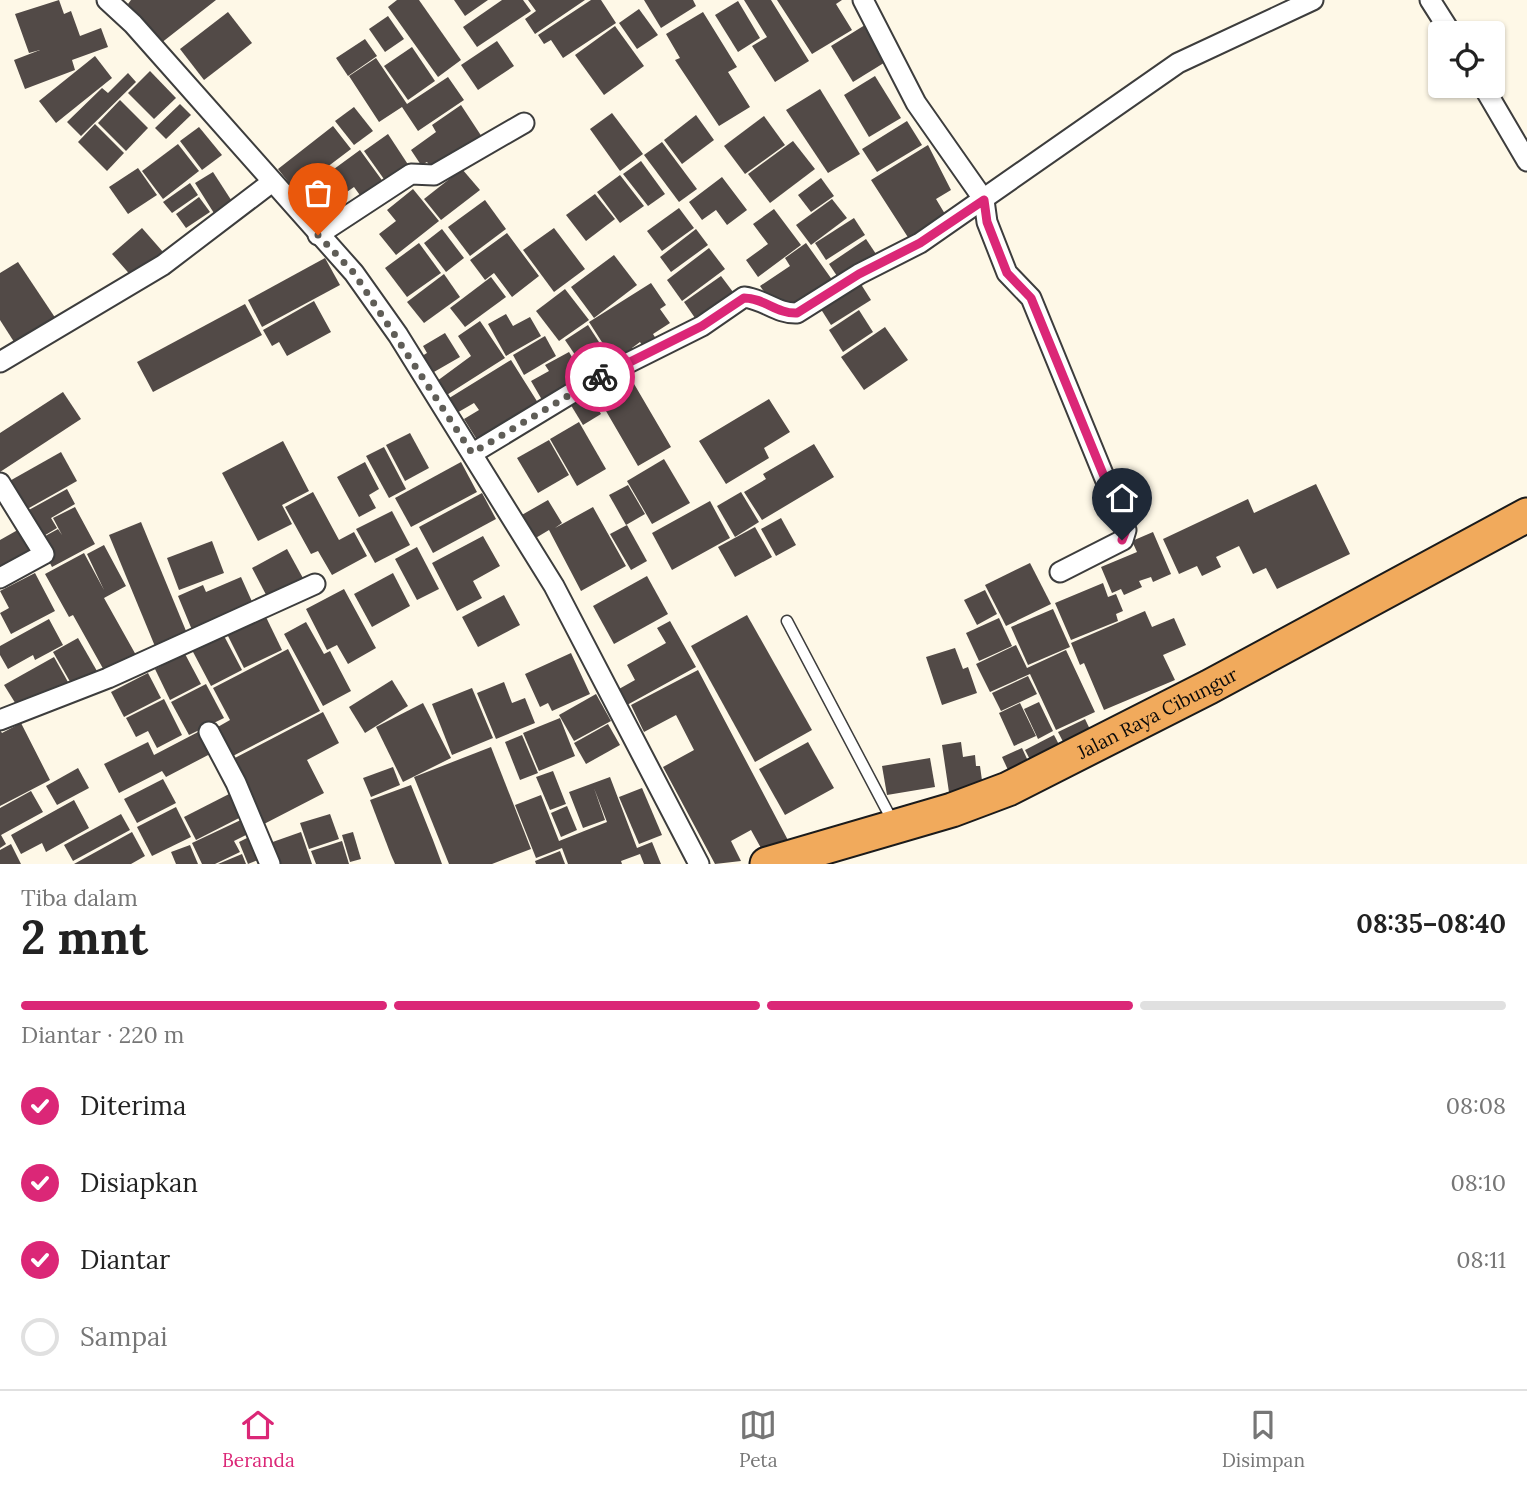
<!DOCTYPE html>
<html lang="id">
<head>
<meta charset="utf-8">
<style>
	:root { --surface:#fff; --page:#f2f2f2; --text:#222; --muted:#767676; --line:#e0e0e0; --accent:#db2777 }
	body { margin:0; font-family:Lora,serif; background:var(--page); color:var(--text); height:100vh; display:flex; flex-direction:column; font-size:26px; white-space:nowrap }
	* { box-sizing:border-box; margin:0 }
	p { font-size:23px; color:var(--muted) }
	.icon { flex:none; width:38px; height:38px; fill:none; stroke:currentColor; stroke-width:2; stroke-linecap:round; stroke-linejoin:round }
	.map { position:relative; height:864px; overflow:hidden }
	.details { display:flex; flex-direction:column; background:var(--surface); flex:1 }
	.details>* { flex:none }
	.fabs { position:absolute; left:1428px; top:21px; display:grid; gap:14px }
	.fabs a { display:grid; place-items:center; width:77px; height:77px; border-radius:7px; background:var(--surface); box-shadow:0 2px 5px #0004; font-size:35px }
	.pin { position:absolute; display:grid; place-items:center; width:60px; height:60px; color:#fff; margin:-72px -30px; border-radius:50% 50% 50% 0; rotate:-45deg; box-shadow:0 0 7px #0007 }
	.pin .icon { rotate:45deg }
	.courier { position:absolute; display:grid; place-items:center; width:70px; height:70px; margin:-35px; border:5px solid #db2777; border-radius:50%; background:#fff; color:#222; box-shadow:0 2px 9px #0007 }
	.overview em { font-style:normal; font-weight:800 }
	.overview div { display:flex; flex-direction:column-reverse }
	.overview { display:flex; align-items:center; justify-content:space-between; height:119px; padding:0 21px }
	h1 { font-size:46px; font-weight:800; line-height:52px }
	.bar { display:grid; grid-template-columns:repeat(4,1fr); gap:10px 7px; align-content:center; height:84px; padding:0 21px }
	.bar i { height:9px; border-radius:5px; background:var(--line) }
	.bar .active { background:var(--accent) }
	.bar p { grid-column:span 4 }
	ol { padding:0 21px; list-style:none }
	li { display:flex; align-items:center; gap:21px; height:77px }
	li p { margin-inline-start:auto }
	li .icon { padding:7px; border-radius:50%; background:var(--accent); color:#fff; stroke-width:4 }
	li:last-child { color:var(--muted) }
	li i { width:38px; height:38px; border:4px solid var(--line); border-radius:50% }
	.menu { display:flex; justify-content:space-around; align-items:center; height:98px; border-top:2px solid var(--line); background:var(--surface); font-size:19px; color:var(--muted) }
	.menu a { display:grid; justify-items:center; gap:4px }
	.menu .active { color:var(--accent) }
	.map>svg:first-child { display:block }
	.building { fill:#524a47 }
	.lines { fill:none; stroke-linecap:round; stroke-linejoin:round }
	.service-casing { stroke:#3d3d3d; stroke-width:13 }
	.minor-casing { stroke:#3d3d3d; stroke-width:23 }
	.trunk-casing { stroke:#1b1b1b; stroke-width:37 }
	.service { stroke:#fff; stroke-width:10 }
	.minor { stroke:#fff; stroke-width:19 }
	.trunk { stroke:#f1aa5c; stroke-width:33 }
	.done { stroke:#5f5d57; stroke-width:7; stroke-dasharray:0 12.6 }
	.route { stroke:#db2777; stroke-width:9 }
	.labels { text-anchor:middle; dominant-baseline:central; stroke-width:7; stroke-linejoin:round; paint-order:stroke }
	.street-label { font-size:19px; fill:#0a0a0a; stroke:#fff }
</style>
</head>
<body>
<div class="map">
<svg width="1527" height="864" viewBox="0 0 1527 864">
	<rect width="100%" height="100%" fill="#fef8e7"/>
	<g class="building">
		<path d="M59,0l5,14 7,-3 9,25 21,-8 7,19 -36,13 3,10 -50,19 -11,-29 26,-10 -11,3 -14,-39z"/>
		<path d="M131,0h85l-60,47 -6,-15 -22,-28z"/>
		<path d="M397,0h22l42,60 -23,17 -50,-70z"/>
		<path d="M454,0h34l-23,16z"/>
		<path d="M502,0h21l8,11 -54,36 -14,-20z"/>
		<path d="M528,0h57l-50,34 -10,-15 11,-8z"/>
		<path d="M591,0h10l15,23 -53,35 -12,-18 -7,4 -6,-9z"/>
		<path d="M644,0h49l3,6 -35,22z"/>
		<path d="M744,0h27l38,61 -34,21 -23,-36 15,-9z"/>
		<path d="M777,0h65l-6,4 16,26 -40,24z"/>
		<path d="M738,1l22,37 -22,14 -23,-37z"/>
		<path d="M639,9l19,26 -21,14 -18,-26z"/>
		<path d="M228,12l24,31 -48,37 -24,-31z"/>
		<path d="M703,12l34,55 -9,5 22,35 -31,19 -44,-66 5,-2 -14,-24z"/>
		<path d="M388,16l16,23 -19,13 -16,-23z"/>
		<path d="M865,25l22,36 -34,21 -22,-36z"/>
		<path d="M615,26l29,40 -40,29 -29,-40z"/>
		<path d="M365,39l12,17 -29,20 -12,-18z"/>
		<path d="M497,41l17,25 -36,24 -17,-25z"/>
		<path d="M412,47l23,34 -27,19 -24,-34z"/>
		<path d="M95,56l17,22 -56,45 -17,-22z"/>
		<path d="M376,58l31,46 41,-27 16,23 -46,31 -16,-24 -23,15 -30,-46z"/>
		<path d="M150,71l26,27 -22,21 -26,-26z"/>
		<path d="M128,73l8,9 -55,54 -14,-14 35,-34 6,5z"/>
		<path d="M875,76l26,42 -32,19 -25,-42z"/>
		<path d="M820,89l40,65 -32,19 -42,-63z"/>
		<path d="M120,100l28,28 -22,23 -28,-28z"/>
		<path d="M180,104l11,11 -25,24 -11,-11z"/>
		<path d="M461,105l21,32 -49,33 -6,-8 -6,3 -10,-15 25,-18 -4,-7z"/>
		<path d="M354,107l19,24 -19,14 -19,-24z"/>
		<path d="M612,113l31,41 -23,17 -30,-42z"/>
		<path d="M696,115l18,25 -32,24 -18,-24z"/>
		<path d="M764,116l21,29 -40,29 -21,-28z"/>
		<path d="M907,121l15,24 -45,27 -15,-23z"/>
		<path d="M95,124l29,29 -17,18 -29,-29z"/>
		<path d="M333,126l18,23 -37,28 8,10 -19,14 -25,-32z"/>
		<path d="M199,127l23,28 -20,15 -22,-29z"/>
		<path d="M388,134l21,32 -23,16 -22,-31z"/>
		<path d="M793,141l22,28 -45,34 -22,-29z"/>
		<path d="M662,142l35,47 -18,13 -35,-47z"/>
		<path d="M178,144l21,27 -36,28 -21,-28z"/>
		<path d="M928,145l23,45 -15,9 12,20 -37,23 -40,-62z"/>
		<path d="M360,150l24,33 -22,15 -8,-11 -20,14 -15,-21z"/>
		<path d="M641,161l24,33 -17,12 -25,-32z"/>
		<path d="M138,168l19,27 -29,19 -19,-27z"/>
		<path d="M462,169l18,21 -39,30 -17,-21z"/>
		<path d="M213,172l22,34 -18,12 -22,-35z"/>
		<path d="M620,175l24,31 -24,17 -23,-31z"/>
		<path d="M722,177l25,33 -20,15 -11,-15 -14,10 -13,-18z"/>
		<path d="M821,178l13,18 -23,16 -13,-17z"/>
		<path d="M190,183l8,12 -26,18 -9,-11z"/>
		<path d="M413,189l26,32 -43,34 -17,-21 17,-13 -9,-11z"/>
		<path d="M595,194l20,25 -29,22 -20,-26z"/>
		<path d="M199,197l11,15 -24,16 -10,-14z"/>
		<path d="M832,199l15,19 -36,27 -15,-20z"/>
		<path d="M485,200l21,29 -36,27 -22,-29z"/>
		<path d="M679,208l15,20 -32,23 -15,-20z"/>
		<path d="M774,209l27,36 -43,32 -12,-17 22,-16 -15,-20z"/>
		<path d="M854,218l11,17 -39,25 -11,-17z"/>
		<path d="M142,228l21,24 -30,26 -21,-24z"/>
		<path d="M554,228l31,41 -31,23 -31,-42z"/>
		<path d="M442,229l22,29 -18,14 -22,-29z"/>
		<path d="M696,229l12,16 -37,27 -11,-15z"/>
		<path d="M507,233l32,43 -27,21 -18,-24 -9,7 -15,-20z"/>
		<path d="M866,239l12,18 -37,25 -12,-18z"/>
		<path d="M419,243l22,30 -34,24 -22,-29z"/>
		<path d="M806,243l27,38 -45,31 -14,-6 -14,-20 30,-20 -5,-8z"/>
		<path d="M709,248l16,21 -43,32 -15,-21z"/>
		<path d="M614,255l23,30 -43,33 -23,-31z"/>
		<path d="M325,258l15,27 -78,42 -14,-27z"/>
		<path d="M18,262l38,57 -40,26 -16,-25v-47z"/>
		<path d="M444,274l16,23 -36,26 -17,-21z"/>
		<path d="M721,276l12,16 -38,26 -11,-16z"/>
		<path d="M491,277l15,20 -41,30 -15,-19z"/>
		<path d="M857,278l14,22 -40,25 -14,-22z"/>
		<path d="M651,283l15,22 -6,4 10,14 -17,11 5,8 -13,8 -5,-8 -8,6 3,4 -19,12 -27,-42z"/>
		<path d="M565,289l24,31 -30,21 -23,-30z"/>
		<path d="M314,301l17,31 -44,24 -8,-14 -7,4 -9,-16z"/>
		<path d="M245,304l17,31 -109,57 -16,-30z"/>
		<path d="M859,310l14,22 -30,20 -14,-22z"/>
		<path d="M506,314l7,12 17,-9 11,19 -35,20 -18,-32z"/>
		<path d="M480,321l25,37 -63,40 -9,-14 38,-28 -13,-20z"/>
		<path d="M588,325l22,34 -22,15 -23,-34z"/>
		<path d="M885,327l23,33 -44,30 -23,-33z"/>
		<path d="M445,333l15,24 -33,19 -10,-17 10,-6 -4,-7z"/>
		<path d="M545,336l11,20 -32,19 -11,-20z"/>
		<path d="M569,352l17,29 -41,24 -14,-24 18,-10 -4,-6z"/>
		<path d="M511,360l29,46 -61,37 -15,-24 15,-9 -5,-7 -19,11 -9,-14z"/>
		<path d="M616,374l5,9 9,-6 41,70 -33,19 -46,-79z"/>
		<path d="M588,391l13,23 -18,11 -14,-23z"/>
		<path d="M63,392l18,27 -81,53v-39z"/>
		<path d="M769,399l21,33 -26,16 5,10 -43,26 -27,-43z"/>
		<path d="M579,422l27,47 -29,17 -27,-47z"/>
		<path d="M410,433l19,35 -24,13 -19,-36z"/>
		<path d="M549,440l20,35 -31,18 -21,-35z"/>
		<path d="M283,441l26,50 -27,14 10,19 -34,17 -36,-68z"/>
		<path d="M814,444l20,33 -72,43 -18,-28 22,-13 -3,-5z"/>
		<path d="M384,447l22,42 -17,9 -23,-42z"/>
		<path d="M61,452l16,29 -55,31 -16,-29z"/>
		<path d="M664,459l26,44 -38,21 -25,-43z"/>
		<path d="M365,462l14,27 -10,6 7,13 -17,9 -22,-40z"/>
		<path d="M461,462l16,30 -66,35 -16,-29z"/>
		<path d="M1316,484l34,70 -73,35 -11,-21 -13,6 -14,-28 -23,11 5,10 -19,9 -5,-10 -18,8 -16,-35 85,-40 6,14z"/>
		<path d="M628,485l17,29 -19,11 -17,-30z"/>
		<path d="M67,489l8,15 -24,14 6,10 -15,9 -15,-26z"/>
		<path d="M313,492l26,48 15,-8 13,24 -35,19 -14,-24 -7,3 -26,-47z"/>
		<path d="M741,492l18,30 -24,15 -18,-31z"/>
		<path d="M482,493l14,26 -63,34 -14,-26z"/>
		<path d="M548,500l14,23 -7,5 38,-21 33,59 -45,25 -32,-61 -15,9 -14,-23z"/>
		<path d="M710,501l20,37 -58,32 -20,-37z"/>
		<path d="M75,507l20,37 -43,23 -14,-27 20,-11 4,6 -9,-17z"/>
		<path d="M392,511l18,34 -35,18 -19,-34z"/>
		<path d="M781,518l15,27 -20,11 -15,-27z"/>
		<path d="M141,522l50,121 -32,13 -50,-121z"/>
		<path d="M627,525l20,36 -16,9 -21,-36z"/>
		<path d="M23,527l15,26 -38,20v-33z"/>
		<path d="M755,527l17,30 -37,20 -17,-30z"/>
		<path d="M1153,532l18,42 -18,8 -2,-5 -12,4 3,6 -18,8 -3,-6 -9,4 -11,-26 36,-15 -5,-11z"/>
		<path d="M483,536l17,30 -27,15 9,17 -25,13 -25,-48z"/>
		<path d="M212,541l12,32 -45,17 -12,-32z"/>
		<path d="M104,545l22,41 -22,12 37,66 -31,17 -37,-66 -4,2 -24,-43 39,-21 20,37 -17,-36z"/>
		<path d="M417,547l22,42 -22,11 -22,-41z"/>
		<path d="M287,549l22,40 -36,19 -21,-40z"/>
		<path d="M1030,563l21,41 -45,22 -21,-41z"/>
		<path d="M35,573l20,38 -44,23 -11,-21 9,-5 -9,-17z"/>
		<path d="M393,573l17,33 -38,21 -18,-33z"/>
		<path d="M647,576l21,38 -54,30 -21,-38z"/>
		<path d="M241,577l13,29 -57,36 -19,-46 25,-11 3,7z"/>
		<path d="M1103,583l5,14 8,-3 7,17 -7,3 2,7 -47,19 -16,-37z"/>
		<path d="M344,589l32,59 -28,16 -11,-19 -10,5 -21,-41z"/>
		<path d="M985,590l12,24 -20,11 -13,-25z"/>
		<path d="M504,595l16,30 -42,22 -16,-30z"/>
		<path d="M1053,609l17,38 -42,18 -17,-38z"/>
		<path d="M1145,611l7,16 22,-9 12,27 -23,10 12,25 -71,30 -20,-47 -4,2 -9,-22z"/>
		<path d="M265,615l17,35 -38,18 -17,-34z"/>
		<path d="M747,615l65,115 -57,32 -64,-116z"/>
		<path d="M999,618l13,28 -33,15 -13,-28z"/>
		<path d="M49,619l14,26 -28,15 -2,-5 -25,14 -8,-14v-9z"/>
		<path d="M670,621l26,46 -69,38 -8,-16 16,-9 -8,-15 39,-22 -9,-15z"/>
		<path d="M306,622l18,32 6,-3 21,40 -28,15 -39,-72z"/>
		<path d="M223,634l19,36 -31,16 -19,-36z"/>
		<path d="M78,638l23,40 -25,14 -23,-40z"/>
		<path d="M1016,645l11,23 39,-18 29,62 -39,18 -26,-56 -40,18 -14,-28z"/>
		<path d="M955,648l8,21 5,-2 9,26 -35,12 -16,-48z"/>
		<path d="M288,649l32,62 -89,46 -15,-29 14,-8 -17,-32z"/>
		<path d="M571,653l19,41 -38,17 -4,-8 -8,4 -15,-33z"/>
		<path d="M185,654l16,30 -31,16 -15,-31z"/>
		<path d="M54,657l23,41 -58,11 -15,-24z"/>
		<path d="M698,670l92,174 -24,13 -15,-27 -20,11 10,20 -26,3 -52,-97 31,-17 -18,-35 -32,17 -13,-27z"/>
		<path d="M148,673l13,25 -37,19 -13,-25z"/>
		<path d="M1028,676l9,18 -36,17 -9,-18z"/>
		<path d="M392,680l16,26 -43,27 -16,-26z"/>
		<path d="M504,682l8,21 13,-5 10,25 -39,16 -19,-46z"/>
		<path d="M206,684l18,34 -35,17 -18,-33z"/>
		<path d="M472,688l21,50 -41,17 -20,-51z"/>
		<path d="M596,694l15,27 -37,20 -15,-26z"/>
		<path d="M164,699l18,36 -25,13 -9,-17 -12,6 -10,-19z"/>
		<path d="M1039,702l14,29 -15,8 -14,-30z"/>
		<path d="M423,703l28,55 -48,24 -27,-55z"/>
		<path d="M1020,703l16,33 -22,10 -15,-33z"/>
		<path d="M323,712l16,31 -32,17 17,33 -60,31 -33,-64z"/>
		<path d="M560,718l15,38 -36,15 -16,-38z"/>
		<path d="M1085,719l12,25 -26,13 -13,-25z"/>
		<path d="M21,723l29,57 -50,26v-76l2,3z"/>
		<path d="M608,724l12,21 -34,19 -12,-21z"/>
		<path d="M200,731l12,22 -46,24 -4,-6 -43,22 -15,-29 44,-22 6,13z"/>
		<path d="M522,735l16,38 -18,7 -15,-38z"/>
		<path d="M1054,735l12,23 -29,15 -12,-23z"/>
		<path d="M808,742l26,46 -49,27 -26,-46z"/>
		<path d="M961,742l2,15 12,-2 1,11h4l4,29 -34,4 -8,-54z"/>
		<path d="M491,747l40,102 -39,15h-43l-35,-87z"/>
		<path d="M1022,748l12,26 -20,9 -12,-26z"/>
		<path d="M930,758l5,29 -48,8 -5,-29z"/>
		<path d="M393,767l7,18 -29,12 -8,-19z"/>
		<path d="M78,768l11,20 -32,17 -11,-19z"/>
		<path d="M553,771l13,33 -16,6 -14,-33z"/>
		<path d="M610,777l27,71 15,-6 9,22h-17l-4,-10 -19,7 1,3h-54l-6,-16 -26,10 -21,-53 26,-10 18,46 48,-19 -13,-34 11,32 -22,8 -14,-36z"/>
		<path d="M163,779l13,24 -39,20 -13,-24z"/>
		<path d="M411,785l22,55 9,24h-47l-4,-9 -21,-55z"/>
		<path d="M642,788l20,47 -23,9 -20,-47z"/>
		<path d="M31,791l12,21 -42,23 5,9 -6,4v-40z"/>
		<path d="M233,792l12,23 -49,25 -12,-23z"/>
		<path d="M74,800l15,28 -43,24 -4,-9 -21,11 -10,-19z"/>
		<path d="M567,806l10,24 -16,7 -10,-24z"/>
		<path d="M176,807l15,30 -39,19 -15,-29z"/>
		<path d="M121,814l9,16 -57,31 -9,-16z"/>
		<path d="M330,814l9,25 -30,10 -9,-26z"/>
		<path d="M245,818l7,14 -18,9 6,11 -25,12h-13l-10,-21z"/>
		<path d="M132,832l13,24 -14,8h-57z"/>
		<path d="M301,832l11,32h-39l-6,-20z"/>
		<path d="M353,832l8,27 -11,3 -8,-27z"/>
		<path d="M253,835l10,23 -15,6 -9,-22z"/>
		<path d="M342,841l7,23h-33l-5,-13z"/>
		<path d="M11,844l10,20h-21v-14z"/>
		<path d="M190,845l8,19h-22l-5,-12z"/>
		<path d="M560,851l5,13h-29l-1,-3z"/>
		<path d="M242,854l4,10h-28z"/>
	</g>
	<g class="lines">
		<defs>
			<path id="service" d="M787,621l106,201"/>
			<g id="minor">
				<path d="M107,0l26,24 221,249 44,62 156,251 145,278"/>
				<path d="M863,0l53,103 68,97 3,22 20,51 24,25 95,232 -3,10 -63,32"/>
				<path d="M1430,0l21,33"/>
				<path d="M1483,86l44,75"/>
				<path d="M318,235l93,-61 23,1 90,-52"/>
				<path d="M0,362l163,-97 109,-83"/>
				<path d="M473,453l117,-71 112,-56 42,-29c20,2 33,17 53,16l62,-39 61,-31 258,-180 135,-63"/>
				<path d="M0,483l44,71 -44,24"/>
				<path d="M0,720l108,-42 207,-94"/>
				<path d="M209,732l27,51 34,81"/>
			</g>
			<g id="trunk">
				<path id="s1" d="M767,864l185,-54 56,-21 201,-102 318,-172"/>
			</g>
		</defs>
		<use href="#service" class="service-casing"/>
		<use href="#minor" class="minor-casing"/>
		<use href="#trunk" class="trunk-casing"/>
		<use href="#service" class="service"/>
		<use href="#minor" class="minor"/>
		<use href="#trunk" class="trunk"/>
	</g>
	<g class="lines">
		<path class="done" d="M318,235l36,38 118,180 128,-76"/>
		<path class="route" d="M600,377l102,-51 42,-28c20,0 33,16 53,15l62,-39 61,-31 64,-43 3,22 20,51 24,25 95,232 -4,10"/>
	</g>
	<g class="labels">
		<g class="street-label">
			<text stroke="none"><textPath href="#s1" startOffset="420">Jalan Raya Cibungur</textPath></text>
		</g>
	</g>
</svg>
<div class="fabs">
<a><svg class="icon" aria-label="locate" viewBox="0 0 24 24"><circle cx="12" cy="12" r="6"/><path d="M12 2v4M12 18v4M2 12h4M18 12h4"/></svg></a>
</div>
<div class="pin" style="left:318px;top:235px;background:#ea580c"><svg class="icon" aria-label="bag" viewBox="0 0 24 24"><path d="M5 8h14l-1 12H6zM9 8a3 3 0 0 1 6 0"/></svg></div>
<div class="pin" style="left:1122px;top:540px;background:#1f2937"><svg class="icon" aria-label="home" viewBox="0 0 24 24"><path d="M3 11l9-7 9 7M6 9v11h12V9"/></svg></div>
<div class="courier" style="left:600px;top:377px"><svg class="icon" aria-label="bike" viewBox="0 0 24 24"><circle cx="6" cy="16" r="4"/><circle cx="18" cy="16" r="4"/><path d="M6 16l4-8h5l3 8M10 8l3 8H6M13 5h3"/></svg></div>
</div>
<section class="details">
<div class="overview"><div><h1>2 mnt</h1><p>Tiba dalam</p></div><em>08:35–08:40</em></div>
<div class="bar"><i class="active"></i><i class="active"></i><i class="active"></i><i></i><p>Diantar · 220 m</p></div>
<ol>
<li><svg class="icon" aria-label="check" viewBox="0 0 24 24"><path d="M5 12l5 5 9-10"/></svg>Diterima<p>08:08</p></li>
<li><svg class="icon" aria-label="check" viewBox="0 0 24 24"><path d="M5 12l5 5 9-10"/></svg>Disiapkan<p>08:10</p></li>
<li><svg class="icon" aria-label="check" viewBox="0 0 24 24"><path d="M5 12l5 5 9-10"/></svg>Diantar<p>08:11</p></li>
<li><i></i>Sampai</li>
</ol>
</section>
<nav class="menu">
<a class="active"><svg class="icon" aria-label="home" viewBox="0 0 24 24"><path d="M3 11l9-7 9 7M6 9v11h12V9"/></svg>Beranda</a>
<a><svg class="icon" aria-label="map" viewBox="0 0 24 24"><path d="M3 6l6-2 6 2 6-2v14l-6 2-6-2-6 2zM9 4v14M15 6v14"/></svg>Peta</a>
<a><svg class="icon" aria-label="saved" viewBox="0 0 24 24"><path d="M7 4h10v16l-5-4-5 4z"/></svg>Disimpan</a>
</nav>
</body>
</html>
